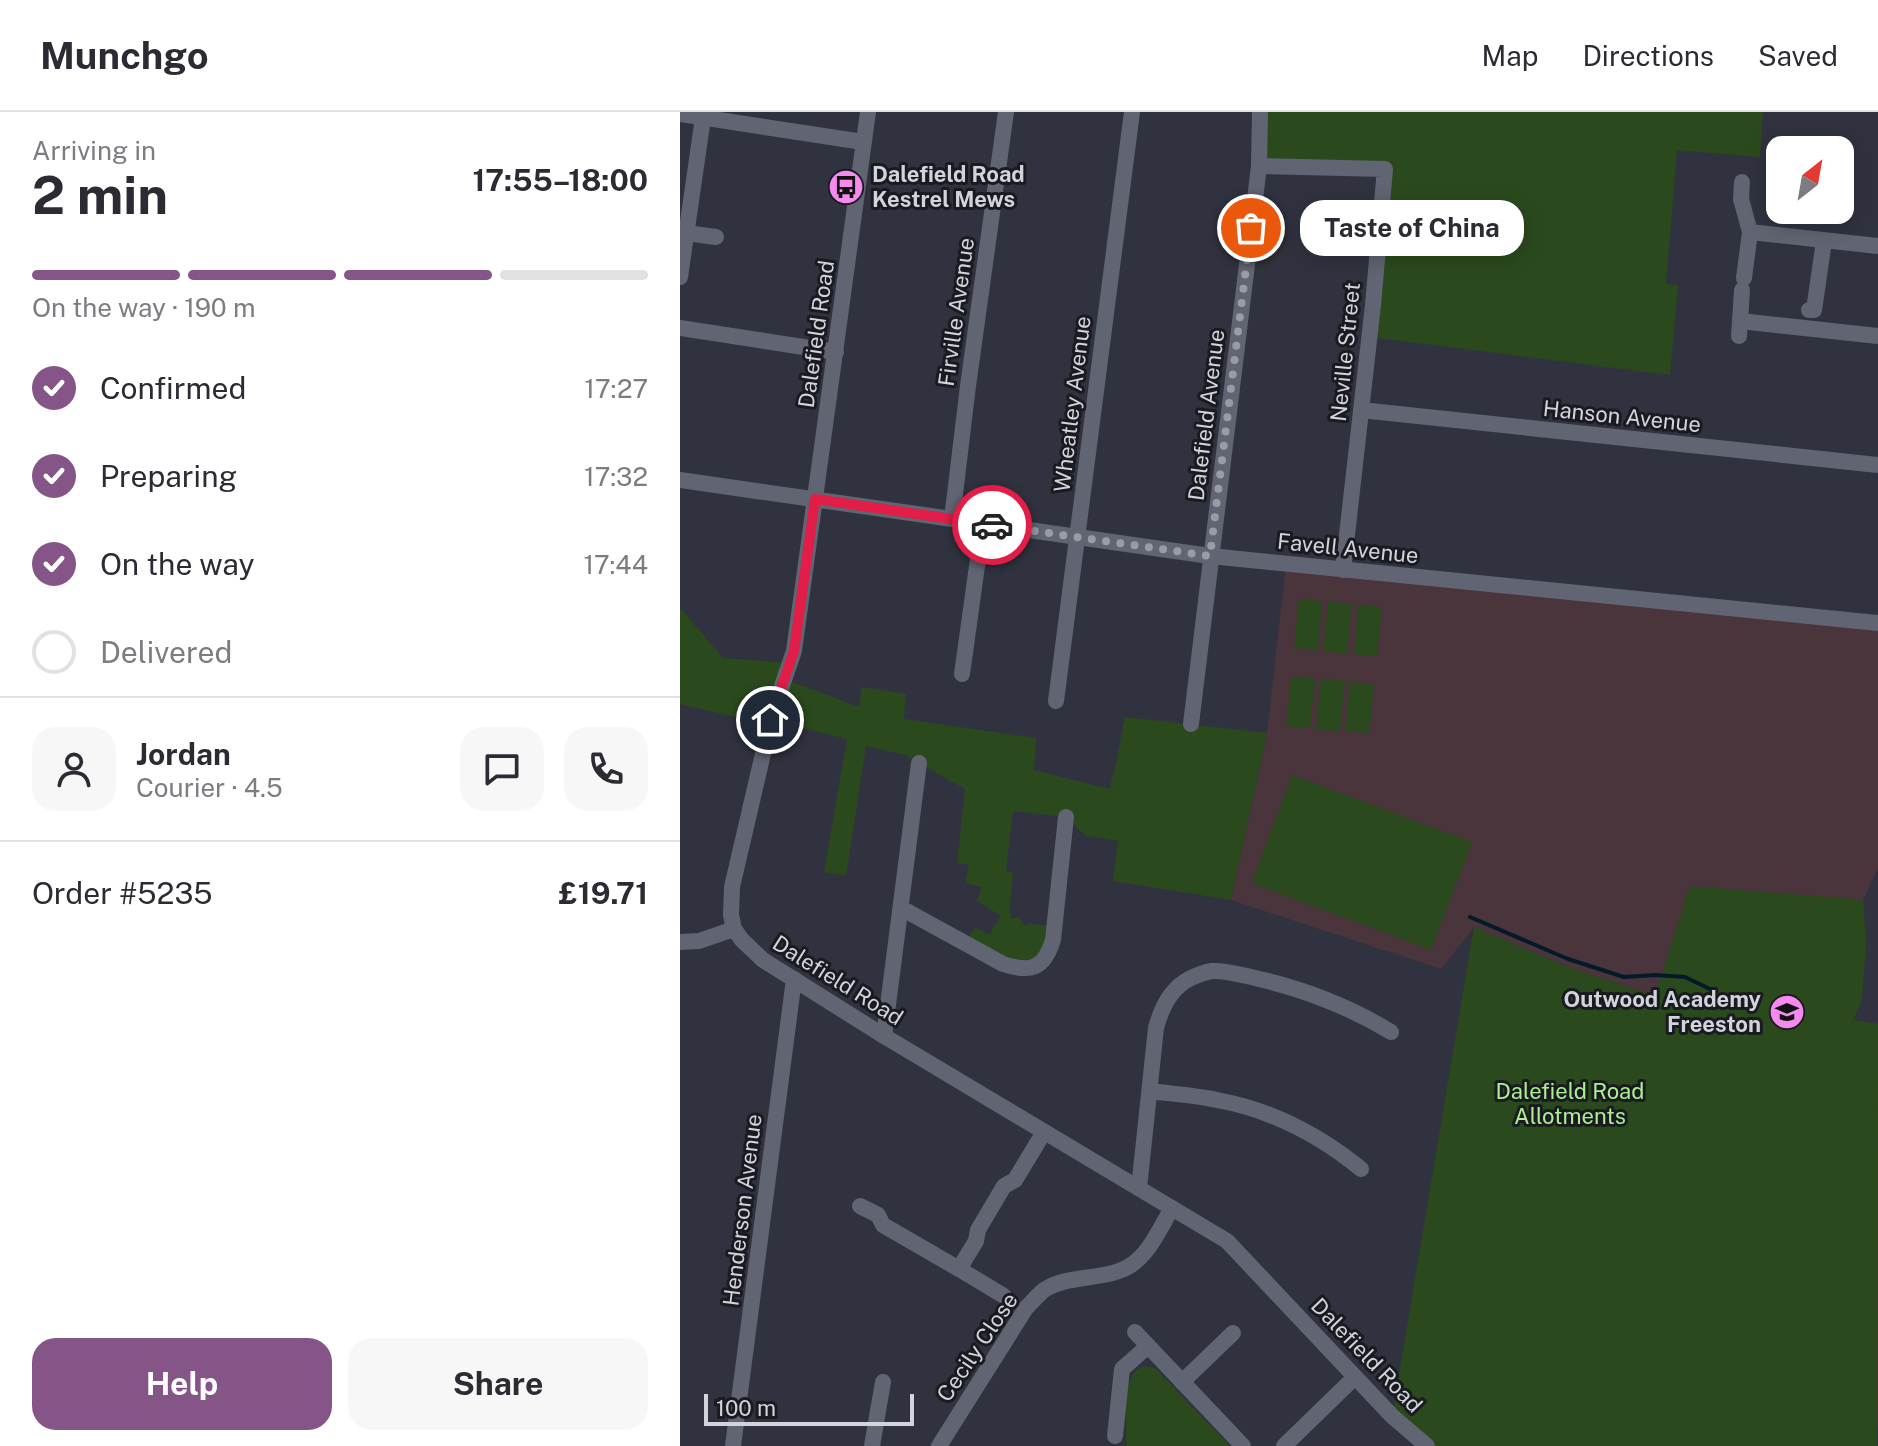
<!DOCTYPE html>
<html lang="en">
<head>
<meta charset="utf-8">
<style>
	:root { --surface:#fff; --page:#f7f7f7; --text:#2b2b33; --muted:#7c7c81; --line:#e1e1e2; --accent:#865587 }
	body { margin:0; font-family:"Public Sans",sans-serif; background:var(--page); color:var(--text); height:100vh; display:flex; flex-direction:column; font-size:30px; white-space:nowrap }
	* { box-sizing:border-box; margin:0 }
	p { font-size:26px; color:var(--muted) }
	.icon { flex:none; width:44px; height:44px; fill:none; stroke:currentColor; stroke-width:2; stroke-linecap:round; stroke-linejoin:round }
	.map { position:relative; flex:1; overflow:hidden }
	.panel { display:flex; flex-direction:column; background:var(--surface); width:680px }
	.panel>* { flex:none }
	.needle { width:52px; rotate:31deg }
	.buttons { position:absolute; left:1086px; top:24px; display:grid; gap:16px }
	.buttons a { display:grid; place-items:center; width:88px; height:88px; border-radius:16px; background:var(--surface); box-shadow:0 4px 20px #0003; font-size:40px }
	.scale { position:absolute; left:24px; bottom:20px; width:210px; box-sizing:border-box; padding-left:8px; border:4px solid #d2d4dc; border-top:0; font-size:22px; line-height:28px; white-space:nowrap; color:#d2d4dc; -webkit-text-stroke:6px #1a1b21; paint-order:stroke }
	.pin { position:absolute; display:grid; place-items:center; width:68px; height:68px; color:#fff; margin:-34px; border:4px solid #fff; border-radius:50%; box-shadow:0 2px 8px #0007 }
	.courier { position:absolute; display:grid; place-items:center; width:80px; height:80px; margin:-40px; border:6px solid #e11d48; border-radius:50%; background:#fff; color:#222; box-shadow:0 2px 10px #0007 }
	.bubble { position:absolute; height:56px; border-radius:24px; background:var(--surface); box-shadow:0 4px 20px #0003; font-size:26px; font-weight:700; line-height:56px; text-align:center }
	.headline em { font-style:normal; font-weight:700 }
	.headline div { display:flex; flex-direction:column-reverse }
	.headline { display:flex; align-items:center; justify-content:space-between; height:136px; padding:0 32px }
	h1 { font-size:52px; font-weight:700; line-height:60px }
	.bar { display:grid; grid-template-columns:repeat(4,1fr); gap:12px 8px; align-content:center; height:96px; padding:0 32px }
	.bar i { height:10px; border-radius:6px; background:var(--line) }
	.bar .selected { background:var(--accent) }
	.bar p { grid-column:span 4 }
	.line { display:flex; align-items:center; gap:20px; padding:0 32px; border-top:2px solid var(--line) }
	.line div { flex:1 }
	.round { display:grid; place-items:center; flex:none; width:84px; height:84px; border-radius:24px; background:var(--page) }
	ol { padding:0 32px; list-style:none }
	li { display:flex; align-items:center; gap:24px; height:88px }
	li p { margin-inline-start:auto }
	li .icon { padding:8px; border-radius:50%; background:var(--accent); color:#fff; stroke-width:4 }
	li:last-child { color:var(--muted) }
	li i { width:44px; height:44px; border:4px solid var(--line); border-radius:50% }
	.primary-button { display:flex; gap:16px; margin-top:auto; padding:16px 32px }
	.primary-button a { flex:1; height:92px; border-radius:24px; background:var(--accent); color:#fff; font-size:32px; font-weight:700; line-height:92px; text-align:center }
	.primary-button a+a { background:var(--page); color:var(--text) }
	header { display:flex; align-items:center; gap:48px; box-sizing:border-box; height:112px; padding:0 40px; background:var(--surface); border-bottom:2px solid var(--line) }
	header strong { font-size:38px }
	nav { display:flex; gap:44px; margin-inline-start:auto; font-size:28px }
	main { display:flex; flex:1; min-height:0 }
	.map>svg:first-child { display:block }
	.education { fill:#49353b }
	.green { fill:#2a4a1d }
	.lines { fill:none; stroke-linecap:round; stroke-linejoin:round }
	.stream { stroke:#041a2b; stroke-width:4 }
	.street { stroke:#616472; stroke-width:16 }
	.done { stroke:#999ca5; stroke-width:8; stroke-dasharray:0 14.4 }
	.route { stroke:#e11d48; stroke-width:10 }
	.labels { text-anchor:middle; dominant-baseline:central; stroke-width:6; stroke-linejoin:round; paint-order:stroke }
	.poi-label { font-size:22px; font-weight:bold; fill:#d2d4dc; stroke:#1a1b21; text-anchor:start }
	.street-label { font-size:22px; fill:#d2d4dc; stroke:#1a1b21 }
	.park-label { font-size:22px; fill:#acef92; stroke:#1a1b21 }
</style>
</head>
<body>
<header>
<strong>Munchgo</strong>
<nav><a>Map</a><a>Directions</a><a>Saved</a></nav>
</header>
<main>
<section class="panel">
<div class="headline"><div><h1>2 min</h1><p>Arriving in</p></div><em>17:55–18:00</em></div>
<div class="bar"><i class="selected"></i><i class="selected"></i><i class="selected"></i><i></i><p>On the way · 190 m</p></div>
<ol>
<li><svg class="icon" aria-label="check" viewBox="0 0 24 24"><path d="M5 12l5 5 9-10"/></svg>Confirmed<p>17:27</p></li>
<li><svg class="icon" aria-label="check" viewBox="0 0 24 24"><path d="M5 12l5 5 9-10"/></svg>Preparing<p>17:32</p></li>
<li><svg class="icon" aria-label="check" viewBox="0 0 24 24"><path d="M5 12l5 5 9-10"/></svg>On the way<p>17:44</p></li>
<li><i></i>Delivered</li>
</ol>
<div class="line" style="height:144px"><a class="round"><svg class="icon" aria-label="person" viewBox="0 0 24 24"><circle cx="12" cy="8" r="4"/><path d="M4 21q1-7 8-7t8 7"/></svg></a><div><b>Jordan</b><p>Courier · 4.5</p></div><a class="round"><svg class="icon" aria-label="chat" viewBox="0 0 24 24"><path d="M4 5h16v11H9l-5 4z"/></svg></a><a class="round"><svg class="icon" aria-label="phone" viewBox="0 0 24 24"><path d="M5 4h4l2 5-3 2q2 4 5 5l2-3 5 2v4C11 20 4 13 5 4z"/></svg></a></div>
<div class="line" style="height:104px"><div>Order #5235</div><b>£19.71</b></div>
<div class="primary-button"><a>Help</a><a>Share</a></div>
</section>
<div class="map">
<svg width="1198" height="1334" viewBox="0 0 1198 1334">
	<rect width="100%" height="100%" fill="#30333f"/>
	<path class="education" d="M606,452l592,59v245l-15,32 3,41 -4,58 -9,21 25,4v405l-223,-432 -84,-29 -97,-41 -33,42 -210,-69 36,-167z"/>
	<g class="green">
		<path d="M580,0h503l-3,45 -83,-7 -11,134 12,1 -8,90 -301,-38 16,-168 -126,-3z"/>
		<path d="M619,487l23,2 -4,49 -24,-2z"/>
		<path d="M648,490l24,2 -5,50 -24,-3z"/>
		<path d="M678,493l24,2 -5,49 -23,-2z"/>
		<path d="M0,496l43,50 66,5 -5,16 75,28 3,-20 44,7 -2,25 132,19 -2,32 75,19 5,-16 11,-56 142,16 -36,167 -118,-19 5,-40 -32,-5 -20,-19 -53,-6 -7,60 7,2 -3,34 1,12 8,-2 5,9 7,-2 24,2 -24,43 -65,-26 9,-16 14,8 12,-19 -24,-15 5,-14 -17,-4 4,-18 -12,-2 8,-74 -60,-34 -39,-9 -20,130 -22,-4 23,-133 -76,-19 -2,5 -89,-21z"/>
		<path d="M611,564l24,3 -5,49 -24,-2z"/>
		<path d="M641,567l24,2 -5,50 -24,-2z"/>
		<path d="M670,570l24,2 -5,49 -24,-2z"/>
		<path d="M612,663l180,67 -41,108 -179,-67z"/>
		<path d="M1010,774l173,14 3,41 -4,58 -9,21 25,4 -1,422h-450l-35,-30 82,-489 97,41 84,28z"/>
		<path d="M462,1254l13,2 75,78h-104v-59l9,-15z"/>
	</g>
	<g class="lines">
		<path class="stream" d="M790,805l98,42 56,18 31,-2 30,2 27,13"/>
		<g class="street">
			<path d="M188,0l-74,539 -22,64 -40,172 -1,28 3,14 8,11 21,20 121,76 343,205 165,175 35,30"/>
			<path d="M0,2l183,28"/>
			<path d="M579,54l126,3 -12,136 -30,265"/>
			<path d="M1062,70l-1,17 9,33 -6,46"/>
			<path d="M1070,120l128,14"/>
			<path d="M6,121l30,4"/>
			<path d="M0,165l23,-159"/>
			<path d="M1129,198h5l10,-69"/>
			<path d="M1060,209l138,15"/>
			<path d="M0,216l156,24"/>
			<path d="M1059,224l3,-46"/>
			<path d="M681,298l517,55"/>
			<path d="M0,368l530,76 668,67"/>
			<path d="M272,407l16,-133 38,-274"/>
			<path d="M282,562l21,-151"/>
			<path d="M376,589l76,-589"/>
			<path d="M511,612l68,-558 1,-54"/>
			<path d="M221,796l102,56c28,9 41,5 50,-24l13,-123"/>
			<path d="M0,830l19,-1 35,-12"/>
			<path d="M204,924l35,-273"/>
			<path d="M470,979c22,3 45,4 67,9 55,10 101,34 144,69"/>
			<path d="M459,1076l17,-160c5,-19 14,-39 33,-49 6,-3 17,-7 23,-8 13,-1 30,4 43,7 49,11 93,28 136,54"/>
			<path d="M180,1094l18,9 5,10 76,44 17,-28 2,-11 26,-44 11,-6 29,-48"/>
			<path d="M279,1157l45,27"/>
			<path d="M455,1220l108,114"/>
			<path d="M502,1270l51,-49"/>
			<path d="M435,1324l7,-67 26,-23"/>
			<path d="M53,1334l61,-467"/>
			<path d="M192,1334l11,-64"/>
			<path d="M259,1334l87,-138c6,-6 12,-13 18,-18 25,-16 58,-9 84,-23 21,-12 32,-39 44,-59"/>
			<path d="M604,1334l71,-69"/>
		</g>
	</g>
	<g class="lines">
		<path class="done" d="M312,413l218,31 41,-328"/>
		<path class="route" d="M90,608l24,-69 21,-152 177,26"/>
	</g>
	<defs>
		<symbol id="bus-disc" viewBox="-11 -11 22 22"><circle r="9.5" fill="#f689ee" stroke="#1a1b21"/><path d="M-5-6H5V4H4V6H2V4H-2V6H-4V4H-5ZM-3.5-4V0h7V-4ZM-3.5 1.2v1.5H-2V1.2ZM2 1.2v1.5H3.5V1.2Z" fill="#111"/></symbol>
		<symbol id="school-disc" viewBox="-11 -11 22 22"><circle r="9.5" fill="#f689ee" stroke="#1a1b21"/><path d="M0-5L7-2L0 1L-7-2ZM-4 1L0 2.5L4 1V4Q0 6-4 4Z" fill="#111"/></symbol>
	</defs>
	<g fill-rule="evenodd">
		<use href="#bus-disc" x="146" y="55" width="40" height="40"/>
		<use href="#school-disc" x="1087" y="880" width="40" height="40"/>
	</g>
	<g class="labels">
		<g class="poi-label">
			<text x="192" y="62">Dalefield Road<tspan x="192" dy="25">Kestrel Mews</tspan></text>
			<text x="1081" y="887" text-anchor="end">Outwood Academy<tspan x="1081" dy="25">Freeston</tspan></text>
		</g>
		<g class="street-label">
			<text transform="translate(276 200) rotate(-82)">Firville Avenue</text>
			<text transform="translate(136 222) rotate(-82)">Dalefield Road</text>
			<text transform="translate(665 240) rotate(-84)">Neville Street</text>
			<text transform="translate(392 292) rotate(-83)">Wheatley Avenue</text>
			<text transform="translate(526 303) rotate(-83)">Dalefield Avenue</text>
			<text transform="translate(942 304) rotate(6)">Hanson Avenue</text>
			<text transform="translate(668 436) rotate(6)">Favell Avenue</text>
			<text transform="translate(158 868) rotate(32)">Dalefield Road</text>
			<text transform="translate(62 1098) rotate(-83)">Henderson Avenue</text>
			<text transform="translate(297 1235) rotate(-56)">Cecily Close</text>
			<text transform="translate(687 1243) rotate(46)">Dalefield Road</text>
		</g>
		<g class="park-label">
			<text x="890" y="979">Dalefield Road<tspan x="890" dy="25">Allotments</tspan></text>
		</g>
	</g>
</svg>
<div class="buttons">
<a><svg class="needle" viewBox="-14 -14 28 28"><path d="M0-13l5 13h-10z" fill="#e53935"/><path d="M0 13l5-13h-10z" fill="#7c7c81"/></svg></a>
</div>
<div class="scale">100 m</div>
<div class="pin" style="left:571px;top:116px;background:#ea580c"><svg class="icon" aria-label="bag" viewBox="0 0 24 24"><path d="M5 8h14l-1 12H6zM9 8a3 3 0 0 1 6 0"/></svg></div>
<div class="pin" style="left:90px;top:608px;background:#1f2937"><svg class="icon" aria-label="home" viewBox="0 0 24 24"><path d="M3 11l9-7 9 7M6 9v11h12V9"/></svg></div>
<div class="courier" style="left:312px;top:413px"><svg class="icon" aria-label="car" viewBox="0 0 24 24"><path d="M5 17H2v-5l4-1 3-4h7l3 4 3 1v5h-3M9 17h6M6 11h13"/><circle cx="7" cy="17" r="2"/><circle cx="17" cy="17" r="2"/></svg></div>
<div class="bubble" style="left:620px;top:88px;width:224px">Taste of China</div>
</div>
</main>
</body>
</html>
